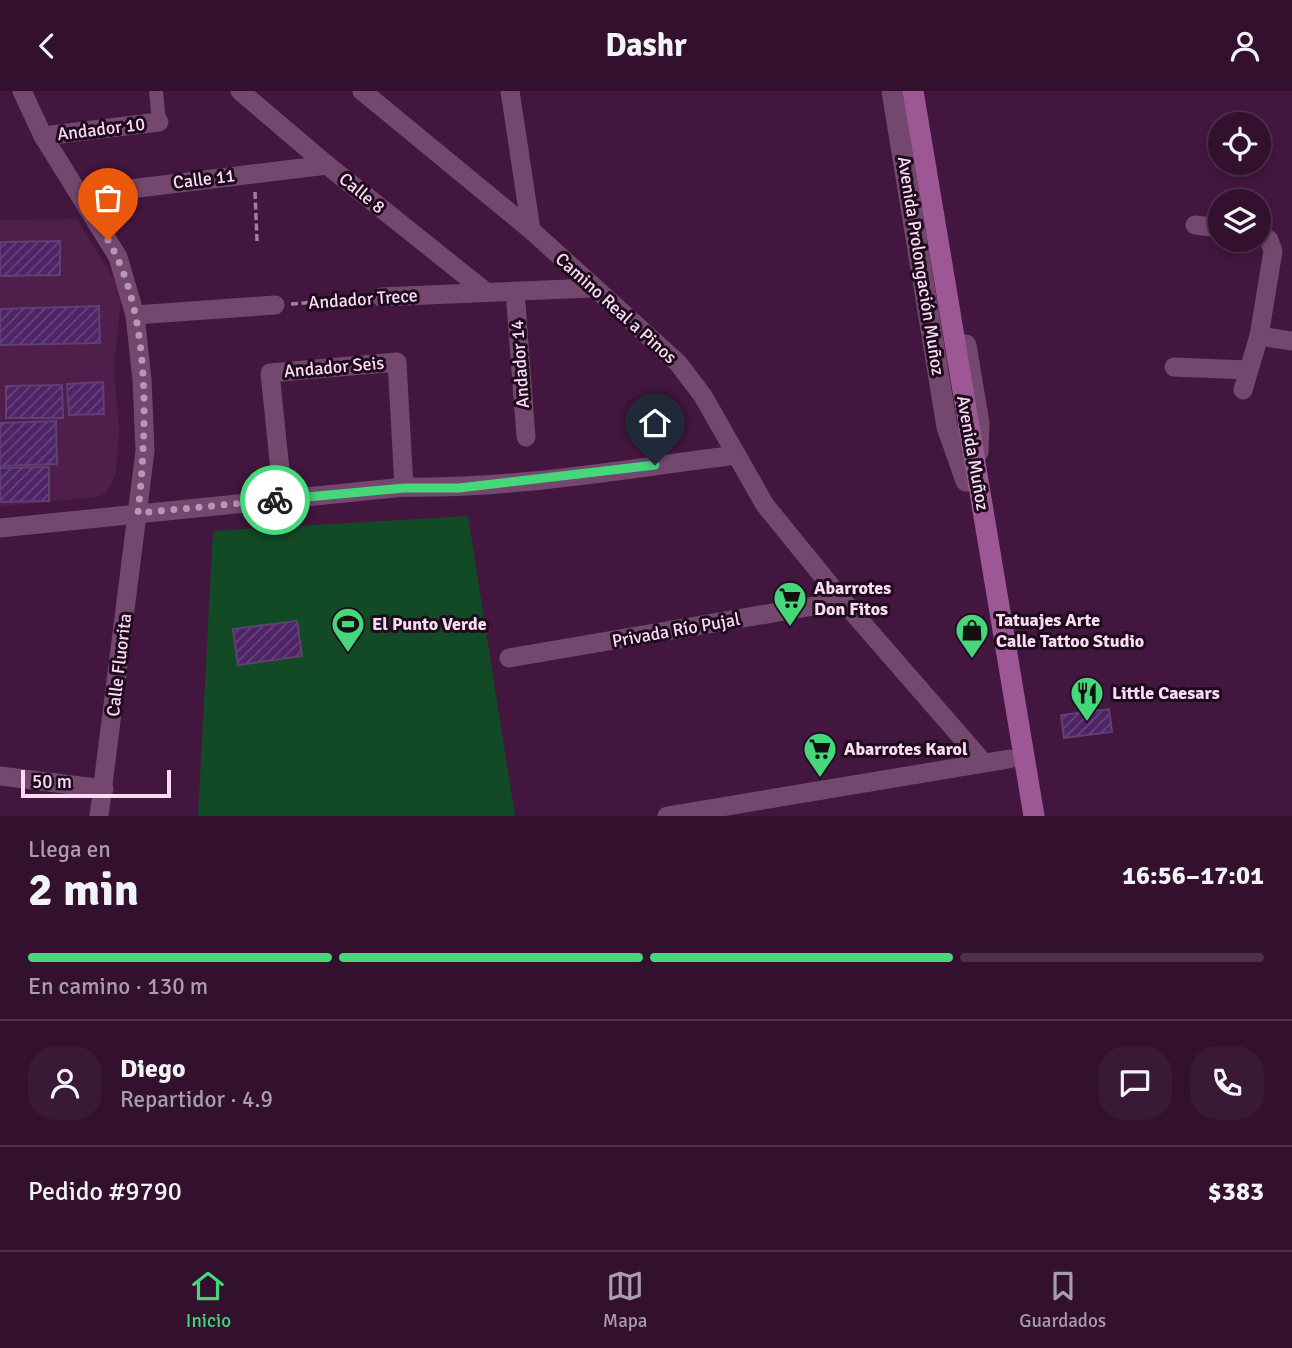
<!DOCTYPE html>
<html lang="es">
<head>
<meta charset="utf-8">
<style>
	:root { --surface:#32102e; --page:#3a1936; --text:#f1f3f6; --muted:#a89daa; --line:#4d304a; --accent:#45d77a }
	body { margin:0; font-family:Signika,sans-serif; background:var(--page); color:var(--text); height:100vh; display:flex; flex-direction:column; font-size:26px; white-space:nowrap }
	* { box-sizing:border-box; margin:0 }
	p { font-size:23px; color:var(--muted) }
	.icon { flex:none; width:38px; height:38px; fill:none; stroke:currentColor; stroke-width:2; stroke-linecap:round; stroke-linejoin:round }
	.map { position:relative; height:725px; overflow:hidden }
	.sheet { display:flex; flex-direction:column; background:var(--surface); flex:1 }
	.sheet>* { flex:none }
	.fabs { position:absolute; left:1208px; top:21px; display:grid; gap:14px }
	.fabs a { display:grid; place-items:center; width:63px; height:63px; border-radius:50%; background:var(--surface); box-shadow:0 4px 10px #0003,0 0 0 2px var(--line); font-size:35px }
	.scale { position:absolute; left:21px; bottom:18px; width:150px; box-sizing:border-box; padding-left:7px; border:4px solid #f9dcf4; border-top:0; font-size:19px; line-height:24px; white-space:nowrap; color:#f9dcf4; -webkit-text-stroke:5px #1e0b1c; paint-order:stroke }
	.pin { position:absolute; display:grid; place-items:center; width:60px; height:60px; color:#fff; margin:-72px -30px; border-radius:50% 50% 50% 0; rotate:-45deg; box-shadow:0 0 7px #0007 }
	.pin .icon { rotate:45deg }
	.courier { position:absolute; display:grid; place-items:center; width:70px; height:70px; margin:-35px; border:5px solid #45d77a; border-radius:50%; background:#fff; color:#222; box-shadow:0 2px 9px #0007 }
	.summary em { font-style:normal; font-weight:700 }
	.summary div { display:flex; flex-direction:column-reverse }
	.summary { display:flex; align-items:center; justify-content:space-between; height:119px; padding:0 28px }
	h1 { font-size:46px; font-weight:700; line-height:52px }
	.bar { display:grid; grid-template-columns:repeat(4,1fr); gap:10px 7px; align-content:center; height:84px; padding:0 28px }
	.bar i { height:9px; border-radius:5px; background:var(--line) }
	.bar .current { background:var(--accent) }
	.bar p { grid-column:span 4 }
	.line { display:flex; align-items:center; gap:18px; padding:0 28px; border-top:2px solid var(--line) }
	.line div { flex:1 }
	.round { display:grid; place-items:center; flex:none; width:74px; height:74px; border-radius:28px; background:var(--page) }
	header { display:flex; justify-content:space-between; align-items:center; height:91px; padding:0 28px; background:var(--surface); font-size:32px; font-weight:700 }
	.tabs { display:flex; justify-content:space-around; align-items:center; height:98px; border-top:2px solid var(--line); background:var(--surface); font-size:19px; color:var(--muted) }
	.tabs a { display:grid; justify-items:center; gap:4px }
	.tabs .current { color:var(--accent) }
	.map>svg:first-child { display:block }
	.built { fill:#4f1e4a }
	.green { fill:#124a26 }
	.building { fill:url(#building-hatch); stroke:#5f4073; stroke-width:2 }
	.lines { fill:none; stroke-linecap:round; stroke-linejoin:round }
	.path { stroke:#a27e9d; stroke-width:3.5; stroke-dasharray:7 3.5; stroke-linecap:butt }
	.pedestrian { stroke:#74486e; stroke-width:14 }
	.minor { stroke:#74486e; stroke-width:19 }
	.tertiary { stroke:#74486e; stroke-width:21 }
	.secondary { stroke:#9c5794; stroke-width:21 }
	.done { stroke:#b997b4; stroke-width:7; stroke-dasharray:0 12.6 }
	.route { stroke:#45d77a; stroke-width:9 }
	.labels { text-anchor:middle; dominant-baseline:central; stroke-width:6; stroke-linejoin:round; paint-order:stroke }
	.street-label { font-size:18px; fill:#f9dcf4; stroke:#1e0b1c }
	.poi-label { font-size:18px; font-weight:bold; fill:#f9dcf4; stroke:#1e0b1c; text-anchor:start }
</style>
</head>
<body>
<header><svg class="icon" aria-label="back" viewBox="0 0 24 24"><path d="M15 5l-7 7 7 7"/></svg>Dashr<svg class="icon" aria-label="person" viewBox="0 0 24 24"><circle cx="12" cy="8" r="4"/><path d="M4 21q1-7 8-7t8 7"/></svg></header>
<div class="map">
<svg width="1292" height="725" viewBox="0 0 1292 725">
	<defs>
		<pattern id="building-hatch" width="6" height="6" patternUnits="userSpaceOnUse" patternTransform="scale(1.75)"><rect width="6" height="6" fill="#4f2467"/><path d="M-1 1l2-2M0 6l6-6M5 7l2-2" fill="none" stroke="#69437d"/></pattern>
	</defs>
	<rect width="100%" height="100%" fill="#42163e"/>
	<path class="built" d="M77,128l45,73 -8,74 5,62 -3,47 -10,18 -11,4 -95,10v-287z"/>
	<path class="green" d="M468,425l47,300h-317l15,-285z"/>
	<g class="building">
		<path d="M60,150v34l-60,1v-34z"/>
		<path d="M99,215l1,37 -100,2v-36z"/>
		<path d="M103,291l1,32 -35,1 -2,-31z"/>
		<path d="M62,294l1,33h-57v-32z"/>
		<path d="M56,330l1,43 -57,2v-43z"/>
		<path d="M49,376v34l-49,1v-34z"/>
		<path d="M297,530l5,35 -64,9 -5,-36z"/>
		<path d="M1109,618l3,23 -48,6 -3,-23z"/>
	</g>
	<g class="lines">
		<g class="path">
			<path d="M255,101l2,49"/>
			<path d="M291,213l73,-6"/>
		</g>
		<path class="pedestrian" d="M156,0l3,31"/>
		<g class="minor">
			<path d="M22,0l21,45 75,121 17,58 7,65 3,71 -46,365"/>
			<path d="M240,0l87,74 159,127"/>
			<path d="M362,0l169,139 147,133 25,33 62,109 78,96 140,161"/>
			<path d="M510,0l21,139"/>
			<path d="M43,45l116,-14"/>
			<path d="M81,104l246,-30"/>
			<path d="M1195,134l25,3"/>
			<path d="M515,200l11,146"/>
			<path d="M381,206l211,-9"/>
			<path d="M135,224l140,-10"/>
			<path d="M1259,245l33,5"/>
			<path d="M1174,276l74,3"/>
			<path d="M1243,299l16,-54 14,-85 -4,-11 -11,-8"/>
			<path d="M283,408l-13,-126 127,-11 7,125"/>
			<path d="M0,437l404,-41c111,2 222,-18 332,-32"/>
			<path d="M509,567l334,-57"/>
			<path d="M0,685l104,13"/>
			<path d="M667,725l342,-57"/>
		</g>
		<g class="tertiary">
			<path d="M892,0l55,336 19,54"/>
			<path d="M966,254l13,78 -1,29"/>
		</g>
		<path class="secondary" d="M913,0l121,725"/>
	</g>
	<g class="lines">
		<path class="done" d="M108,149c44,75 39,189 30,273l137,-13"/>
		<path class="route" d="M275,409l129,-12h55l196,-23"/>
	</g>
	<defs>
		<symbol id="supermarket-pin" viewBox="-11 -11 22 30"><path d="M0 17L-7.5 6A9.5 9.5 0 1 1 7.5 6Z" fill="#45d77a" stroke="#1e0b1c"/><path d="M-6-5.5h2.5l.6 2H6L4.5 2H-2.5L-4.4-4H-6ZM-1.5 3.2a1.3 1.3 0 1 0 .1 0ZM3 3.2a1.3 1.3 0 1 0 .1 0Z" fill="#111"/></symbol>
		<symbol id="stadium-pin" viewBox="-11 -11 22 30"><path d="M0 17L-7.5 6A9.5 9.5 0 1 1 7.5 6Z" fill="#45d77a" stroke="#1e0b1c"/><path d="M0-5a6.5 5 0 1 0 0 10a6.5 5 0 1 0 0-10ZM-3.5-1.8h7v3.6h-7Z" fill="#111"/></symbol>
		<symbol id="shop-pin" viewBox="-11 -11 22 30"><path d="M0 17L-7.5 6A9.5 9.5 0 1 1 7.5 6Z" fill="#45d77a" stroke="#1e0b1c"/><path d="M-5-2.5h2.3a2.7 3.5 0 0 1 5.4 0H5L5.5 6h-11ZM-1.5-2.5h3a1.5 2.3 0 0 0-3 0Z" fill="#111"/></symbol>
		<symbol id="restaurant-pin" viewBox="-11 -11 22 30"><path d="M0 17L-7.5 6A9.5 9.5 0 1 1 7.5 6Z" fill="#45d77a" stroke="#1e0b1c"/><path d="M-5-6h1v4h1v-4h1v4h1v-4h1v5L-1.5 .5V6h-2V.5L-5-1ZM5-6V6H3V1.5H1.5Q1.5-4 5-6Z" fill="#111"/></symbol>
	</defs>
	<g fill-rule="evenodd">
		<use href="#supermarket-pin" x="771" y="488" width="38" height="52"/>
		<use href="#stadium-pin" x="329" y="514" width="38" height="52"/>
		<use href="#shop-pin" x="953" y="520" width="38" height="52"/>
		<use href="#restaurant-pin" x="1068" y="583" width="38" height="52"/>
		<use href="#supermarket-pin" x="801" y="639" width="38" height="52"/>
	</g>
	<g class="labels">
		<g class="street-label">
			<text transform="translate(101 38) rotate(-7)">Andador 10</text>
			<text transform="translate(204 88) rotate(-7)">Calle 11</text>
			<text transform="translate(362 102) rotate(39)">Calle 8</text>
			<text transform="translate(921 175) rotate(81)">Avenida Prolongación Muñoz</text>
			<text transform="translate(363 208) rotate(-4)">Andador Trece</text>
			<text transform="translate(616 217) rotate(42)">Camino Real a Pinos</text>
			<text transform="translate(520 273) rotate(-94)">Andador 14</text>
			<text transform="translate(334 276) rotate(-5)">Andador Seis</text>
			<text transform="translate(973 362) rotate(80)">Avenida Muñoz</text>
			<text transform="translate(676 539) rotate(-10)">Privada Río Pujal</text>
			<text transform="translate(119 574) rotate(-83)">Calle Fluorita</text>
		</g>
		<g class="poi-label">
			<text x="814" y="497">Abarrotes<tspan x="814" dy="21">Don Fitos</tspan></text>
			<text x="996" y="529">Tatuajes Arte<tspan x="996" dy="21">Calle Tattoo Studio</tspan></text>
			<text x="372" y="533">El Punto Verde</text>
			<text x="1112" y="602">Little Caesars</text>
			<text x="844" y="658">Abarrotes Karol</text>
		</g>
	</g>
</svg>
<div class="fabs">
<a><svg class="icon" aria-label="locate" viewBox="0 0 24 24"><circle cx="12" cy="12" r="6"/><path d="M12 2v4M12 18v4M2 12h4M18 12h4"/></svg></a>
<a><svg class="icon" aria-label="layers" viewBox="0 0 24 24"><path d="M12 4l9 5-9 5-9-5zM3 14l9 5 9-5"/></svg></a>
</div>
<div class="scale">50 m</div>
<div class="pin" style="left:108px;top:149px;background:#ea580c"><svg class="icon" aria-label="bag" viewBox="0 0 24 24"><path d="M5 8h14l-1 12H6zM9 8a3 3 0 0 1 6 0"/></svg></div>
<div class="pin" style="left:655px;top:374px;background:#1f2937"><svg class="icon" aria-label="home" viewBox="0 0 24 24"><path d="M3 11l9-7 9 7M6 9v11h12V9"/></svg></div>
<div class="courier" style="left:275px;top:409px"><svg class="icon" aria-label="bike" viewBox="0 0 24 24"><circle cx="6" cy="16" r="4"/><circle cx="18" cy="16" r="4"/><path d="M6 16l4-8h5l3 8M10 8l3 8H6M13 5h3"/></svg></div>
</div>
<section class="sheet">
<div class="summary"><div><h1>2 min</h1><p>Llega en</p></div><em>16:56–17:01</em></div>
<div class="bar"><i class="current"></i><i class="current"></i><i class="current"></i><i></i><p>En camino · 130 m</p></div>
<div class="line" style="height:126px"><a class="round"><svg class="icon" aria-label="person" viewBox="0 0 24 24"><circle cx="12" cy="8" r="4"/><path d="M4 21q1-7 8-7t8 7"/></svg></a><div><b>Diego</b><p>Repartidor · 4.9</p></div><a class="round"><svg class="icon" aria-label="chat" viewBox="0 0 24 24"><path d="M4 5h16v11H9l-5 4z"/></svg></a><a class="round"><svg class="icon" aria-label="phone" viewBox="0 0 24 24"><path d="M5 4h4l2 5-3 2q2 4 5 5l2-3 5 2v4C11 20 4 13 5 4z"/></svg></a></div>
<div class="line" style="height:91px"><div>Pedido #9790</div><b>$383</b></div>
</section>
<nav class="tabs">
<a class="current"><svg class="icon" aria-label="home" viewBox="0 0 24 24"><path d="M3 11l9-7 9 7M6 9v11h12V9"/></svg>Inicio</a>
<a><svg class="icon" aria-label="map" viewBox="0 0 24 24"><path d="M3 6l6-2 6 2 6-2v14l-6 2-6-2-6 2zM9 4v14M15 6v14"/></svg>Mapa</a>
<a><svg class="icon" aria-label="saved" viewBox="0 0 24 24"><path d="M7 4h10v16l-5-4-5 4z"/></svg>Guardados</a>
</nav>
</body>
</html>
